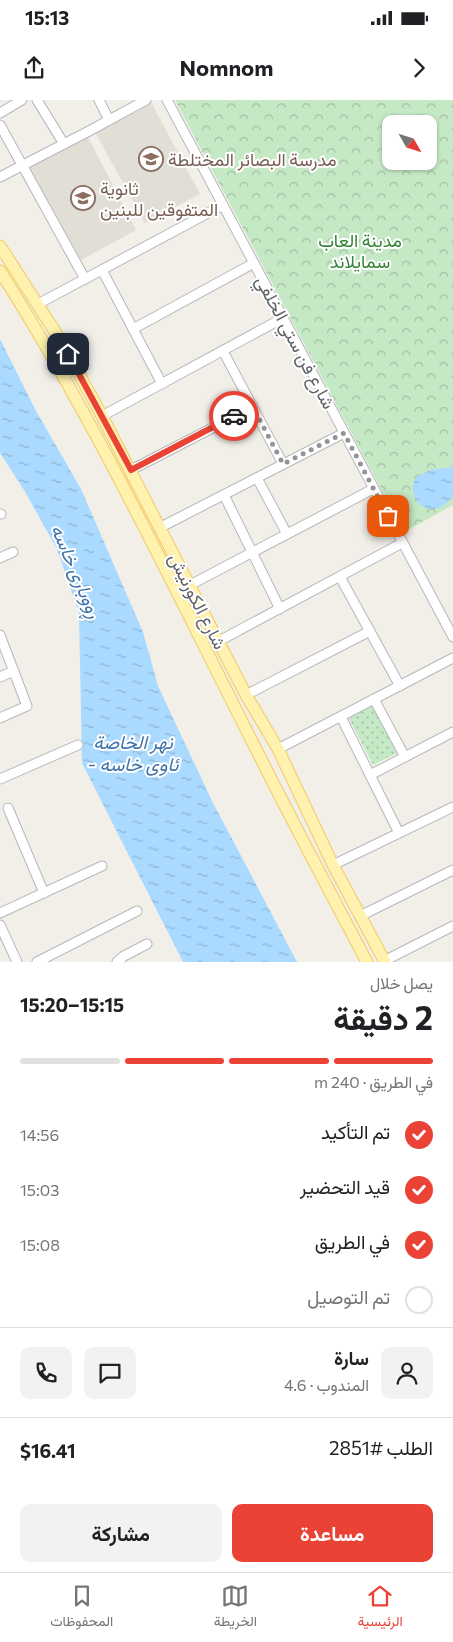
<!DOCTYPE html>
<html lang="ar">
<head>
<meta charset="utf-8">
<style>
	:root { --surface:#fff; --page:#f2f2f2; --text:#202124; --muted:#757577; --line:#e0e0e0; --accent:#ea4335 }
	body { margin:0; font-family:Commissioner,Vazirmatn,sans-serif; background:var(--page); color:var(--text); direction:rtl; height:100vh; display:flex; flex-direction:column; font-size:19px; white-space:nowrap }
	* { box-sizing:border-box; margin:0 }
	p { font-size:16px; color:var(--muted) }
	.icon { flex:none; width:28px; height:28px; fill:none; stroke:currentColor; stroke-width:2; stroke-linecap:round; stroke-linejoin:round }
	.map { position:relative; height:862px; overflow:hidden; direction:ltr }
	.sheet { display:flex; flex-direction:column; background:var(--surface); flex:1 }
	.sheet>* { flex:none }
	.needle { width:32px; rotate:129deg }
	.buttons { position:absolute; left:382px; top:15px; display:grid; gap:10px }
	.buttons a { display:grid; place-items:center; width:55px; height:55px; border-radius:10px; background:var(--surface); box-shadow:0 1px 4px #0004; font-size:25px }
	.pin { position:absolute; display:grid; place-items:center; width:42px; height:42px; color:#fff; margin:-21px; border-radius:10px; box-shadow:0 2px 8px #0006 }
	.courier { position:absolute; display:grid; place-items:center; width:50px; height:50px; margin:-25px; border:4px solid #ea4335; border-radius:50%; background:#fff; color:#222; box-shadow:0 1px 6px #0007 }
	.overview em { font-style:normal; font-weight:700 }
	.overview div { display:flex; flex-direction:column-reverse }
	.overview { display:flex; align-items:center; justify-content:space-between; height:85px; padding:0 20px }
	h1 { font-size:32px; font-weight:700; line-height:38px }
	.bar { display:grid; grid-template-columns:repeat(4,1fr); gap:8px 5px; align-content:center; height:60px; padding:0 20px }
	.bar i { height:6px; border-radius:4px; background:var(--line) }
	.bar .on { background:var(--accent) }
	.bar p { grid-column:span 4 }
	.line { display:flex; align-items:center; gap:12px; padding:0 20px; border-top:1px solid var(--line) }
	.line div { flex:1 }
	.round { display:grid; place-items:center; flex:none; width:52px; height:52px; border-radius:10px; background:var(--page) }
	ol { padding:0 20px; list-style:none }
	li { display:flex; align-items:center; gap:15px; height:55px }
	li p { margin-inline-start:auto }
	li .icon { padding:5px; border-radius:50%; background:var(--accent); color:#fff; stroke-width:4 }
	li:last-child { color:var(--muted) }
	li i { width:28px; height:28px; border:2px solid var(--line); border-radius:50% }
	.button { display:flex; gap:10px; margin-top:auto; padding:10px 20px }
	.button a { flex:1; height:58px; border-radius:10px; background:var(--accent); color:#fff; font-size:20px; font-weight:700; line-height:58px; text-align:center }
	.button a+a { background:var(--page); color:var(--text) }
	.status { display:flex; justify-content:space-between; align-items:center; height:35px; padding:0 25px; background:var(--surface); direction:ltr }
	.status svg { height:14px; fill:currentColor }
	header { display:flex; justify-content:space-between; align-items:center; height:65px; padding:0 20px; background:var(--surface); font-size:22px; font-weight:700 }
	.tab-bar { display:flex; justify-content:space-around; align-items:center; height:70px; border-top:1px solid var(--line); background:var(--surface); font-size:14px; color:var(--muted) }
	.tab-bar a { display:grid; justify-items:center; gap:2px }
	.tab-bar .on { color:var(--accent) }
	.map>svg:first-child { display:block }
	.education { fill:#e1ded6 }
	.forest { fill:url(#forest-crowns); fill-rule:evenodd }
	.garden { fill:url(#garden-dots) }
	.water { fill:url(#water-ripples) }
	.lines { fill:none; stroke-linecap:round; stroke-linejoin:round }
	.minor-casing { stroke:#b5b8bc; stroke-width:11 }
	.major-casing { stroke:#f2c960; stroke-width:13 }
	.minor { stroke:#fff; stroke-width:9 }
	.major { stroke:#fff2af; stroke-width:11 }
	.done { stroke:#929495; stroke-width:5; stroke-dasharray:0 9 }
	.route { stroke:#ea4335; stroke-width:6 }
	.labels { text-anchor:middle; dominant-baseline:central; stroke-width:4; stroke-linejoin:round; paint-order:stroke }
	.education-label { font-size:18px; fill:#785e54; stroke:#fff; text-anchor:start }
	.park-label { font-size:18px; fill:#348238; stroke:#fff }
	.street-label { font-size:18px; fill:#5f6368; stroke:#fff }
	.water-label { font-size:19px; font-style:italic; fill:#4174aa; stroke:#fff }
</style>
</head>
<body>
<div class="status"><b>15:13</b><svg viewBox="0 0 49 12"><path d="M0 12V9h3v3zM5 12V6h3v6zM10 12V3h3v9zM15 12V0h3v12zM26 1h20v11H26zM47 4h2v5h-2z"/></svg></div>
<header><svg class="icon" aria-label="forward" viewBox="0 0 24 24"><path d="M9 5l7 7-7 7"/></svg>Nomnom<svg class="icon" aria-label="share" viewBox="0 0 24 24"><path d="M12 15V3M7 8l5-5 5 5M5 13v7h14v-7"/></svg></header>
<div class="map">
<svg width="453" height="862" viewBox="0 0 453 862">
	<defs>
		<pattern id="forest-crowns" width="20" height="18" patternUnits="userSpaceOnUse" patternTransform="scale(1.25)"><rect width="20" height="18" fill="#c5e8c5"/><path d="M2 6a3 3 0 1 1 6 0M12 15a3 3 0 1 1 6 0" fill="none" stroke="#a3c0a4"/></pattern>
		<pattern id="garden-dots" width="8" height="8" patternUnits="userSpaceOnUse" patternTransform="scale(1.25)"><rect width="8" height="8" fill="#c5e8c5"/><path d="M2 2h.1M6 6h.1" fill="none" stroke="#a3c0a4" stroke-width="1.8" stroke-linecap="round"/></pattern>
		<pattern id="water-ripples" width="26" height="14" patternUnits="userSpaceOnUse" patternTransform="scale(1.25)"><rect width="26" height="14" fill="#aadaff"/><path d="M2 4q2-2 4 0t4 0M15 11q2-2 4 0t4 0" fill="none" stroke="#8eb4d2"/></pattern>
	</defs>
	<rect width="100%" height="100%" fill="#f1efe8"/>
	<g class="education">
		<path d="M151,2l49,92 -55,29 -50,-91z"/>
		<path d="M88,37l48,93 -55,30 -52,-93z"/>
	</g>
	<path class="forest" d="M175,0h278v405l-49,27zM391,24h38v37h-38z"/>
	<path class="garden" d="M372,606l25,47 -24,12 -24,-47z"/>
	<g class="water">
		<path d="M0,239l36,72 45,78 62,143 15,54 54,115 85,161h-114l-101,-199 -3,-150 -22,-64 -33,-59 -24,-37z"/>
		<path d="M453,367v29c-3,4 -7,8 -12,11 -19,9 -35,-13 -25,-30l14,-7z"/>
	</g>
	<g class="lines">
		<defs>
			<g id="minor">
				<path d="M37,0l27,44"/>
				<path d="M99,0l10,20"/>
				<path d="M167,0l286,537"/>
				<path d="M0,13l22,-13"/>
				<path d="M0,25l85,154"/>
				<path d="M0,77l89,-46 57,-31"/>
				<path d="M102,170l60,114"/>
				<path d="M38,204l185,-99"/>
				<path d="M133,229l121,-66"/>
				<path d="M223,251l60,113"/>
				<path d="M102,316l181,-98"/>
				<path d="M131,370l122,-63"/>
				<path d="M257,378l30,56"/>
				<path d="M224,395l56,114"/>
				<path d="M0,414h1"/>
				<path d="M161,427l183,-94"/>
				<path d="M0,458l13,-6"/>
				<path d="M340,477l60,109"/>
				<path d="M190,485l183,-96"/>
				<path d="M0,535l27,71 -27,12"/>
				<path d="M219,541l183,-98"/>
				<path d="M0,577l14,-6"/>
				<path d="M246,595l124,-64"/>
				<path d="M374,599l31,58"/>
				<path d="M341,617l58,116"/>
				<path d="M278,649l175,-91"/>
				<path d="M370,675l83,-43"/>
				<path d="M0,679l78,-34"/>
				<path d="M8,708l36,85"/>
				<path d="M333,765l120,-58"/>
				<path d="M0,813l102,-47"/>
				<path d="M360,816l93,-46"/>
				<path d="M0,825l17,37"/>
				<path d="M384,861l69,-35"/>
				<path d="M37,862l100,-51"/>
				<path d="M117,862l7,-6 23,-12"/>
			</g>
			<g id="major">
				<path d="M0,146l61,95 41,75 144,279 32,54 55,116 52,97"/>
				<path d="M0,171c98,154 175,319 258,482 35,70 72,139 109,209"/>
			</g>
		</defs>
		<use href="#minor" class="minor-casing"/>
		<use href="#major" class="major-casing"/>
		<use href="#minor" class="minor"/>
		<use href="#major" class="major"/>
	</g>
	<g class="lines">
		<path class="done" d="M234,316l19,-9 30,57 61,-31 44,83"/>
		<path class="route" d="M68,254l63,116 103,-54"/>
	</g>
	<defs>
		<symbol id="school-ring" viewBox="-11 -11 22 22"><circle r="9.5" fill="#fff" stroke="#8d6e63" stroke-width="1.5"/><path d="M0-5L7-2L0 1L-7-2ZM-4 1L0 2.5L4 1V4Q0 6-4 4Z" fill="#8d6e63"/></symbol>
	</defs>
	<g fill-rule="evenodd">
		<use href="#school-ring" x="137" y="45" width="28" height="28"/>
		<use href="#school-ring" x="69" y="84" width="28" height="28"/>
	</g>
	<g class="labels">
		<g class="education-label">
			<text x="168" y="59">مدرسة البصائر المختلطة</text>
			<text x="100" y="88">ثانوية<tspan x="100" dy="21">المتفوقين للبنين</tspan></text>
		</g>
		<g class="park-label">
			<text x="360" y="140">مدينة العاب<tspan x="360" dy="21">سمايلاند</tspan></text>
		</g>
		<g class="street-label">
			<text transform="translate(296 242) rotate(62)">شارع فن ستي الخلفي</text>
			<text transform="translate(198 501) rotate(63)">شارع الكورنيش</text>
		</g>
		<g class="water-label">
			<text transform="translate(77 471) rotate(67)">ڕووباری خاسە</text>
			<text x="133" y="641">نهر الخاصة<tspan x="133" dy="22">- ئاوی خاسە</tspan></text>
		</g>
	</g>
</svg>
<div class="buttons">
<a><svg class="needle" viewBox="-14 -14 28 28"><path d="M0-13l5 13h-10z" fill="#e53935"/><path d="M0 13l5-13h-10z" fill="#757577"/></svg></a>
</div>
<div class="pin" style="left:388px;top:416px;background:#ea580c"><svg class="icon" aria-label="bag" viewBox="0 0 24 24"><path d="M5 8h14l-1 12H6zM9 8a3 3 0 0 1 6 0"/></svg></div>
<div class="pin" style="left:68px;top:254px;background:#1f2937"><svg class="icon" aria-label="home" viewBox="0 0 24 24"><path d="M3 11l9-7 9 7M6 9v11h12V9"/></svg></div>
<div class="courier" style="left:234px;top:316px"><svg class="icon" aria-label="car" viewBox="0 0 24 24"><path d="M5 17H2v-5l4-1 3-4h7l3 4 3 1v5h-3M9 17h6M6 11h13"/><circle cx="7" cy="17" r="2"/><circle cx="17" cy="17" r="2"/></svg></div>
</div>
<section class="sheet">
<div class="overview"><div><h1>2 دقيقة</h1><p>يصل خلال</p></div><em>15:15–15:20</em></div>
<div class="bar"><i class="on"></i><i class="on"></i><i class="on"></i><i></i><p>في الطريق · 240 m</p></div>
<ol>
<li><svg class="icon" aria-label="check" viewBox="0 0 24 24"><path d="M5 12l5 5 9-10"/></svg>تم التأكيد<p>14:56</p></li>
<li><svg class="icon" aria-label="check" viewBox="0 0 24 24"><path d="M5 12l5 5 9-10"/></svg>قيد التحضير<p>15:03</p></li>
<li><svg class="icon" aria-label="check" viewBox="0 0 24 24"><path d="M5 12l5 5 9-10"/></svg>في الطريق<p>15:08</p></li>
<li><i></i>تم التوصيل</li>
</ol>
<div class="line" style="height:90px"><a class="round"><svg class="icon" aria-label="person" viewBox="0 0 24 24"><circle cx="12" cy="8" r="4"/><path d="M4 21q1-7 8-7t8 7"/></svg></a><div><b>سارة</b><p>المندوب · 4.6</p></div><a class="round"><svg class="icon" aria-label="chat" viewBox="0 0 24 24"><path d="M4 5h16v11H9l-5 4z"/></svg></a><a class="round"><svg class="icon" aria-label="phone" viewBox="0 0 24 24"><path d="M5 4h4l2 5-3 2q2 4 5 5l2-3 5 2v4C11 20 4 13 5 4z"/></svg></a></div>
<div class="line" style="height:65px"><div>الطلب #2851</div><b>$16.41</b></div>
<div class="button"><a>مساعدة</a><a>مشاركة</a></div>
</section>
<nav class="tab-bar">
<a class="on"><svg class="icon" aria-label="home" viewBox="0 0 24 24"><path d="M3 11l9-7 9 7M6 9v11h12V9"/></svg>الرئيسية</a>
<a><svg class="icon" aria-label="map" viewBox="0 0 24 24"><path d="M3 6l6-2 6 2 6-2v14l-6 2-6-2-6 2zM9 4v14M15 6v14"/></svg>الخريطة</a>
<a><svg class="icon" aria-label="saved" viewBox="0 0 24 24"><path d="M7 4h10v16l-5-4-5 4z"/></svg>المحفوظات</a>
</nav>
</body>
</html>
